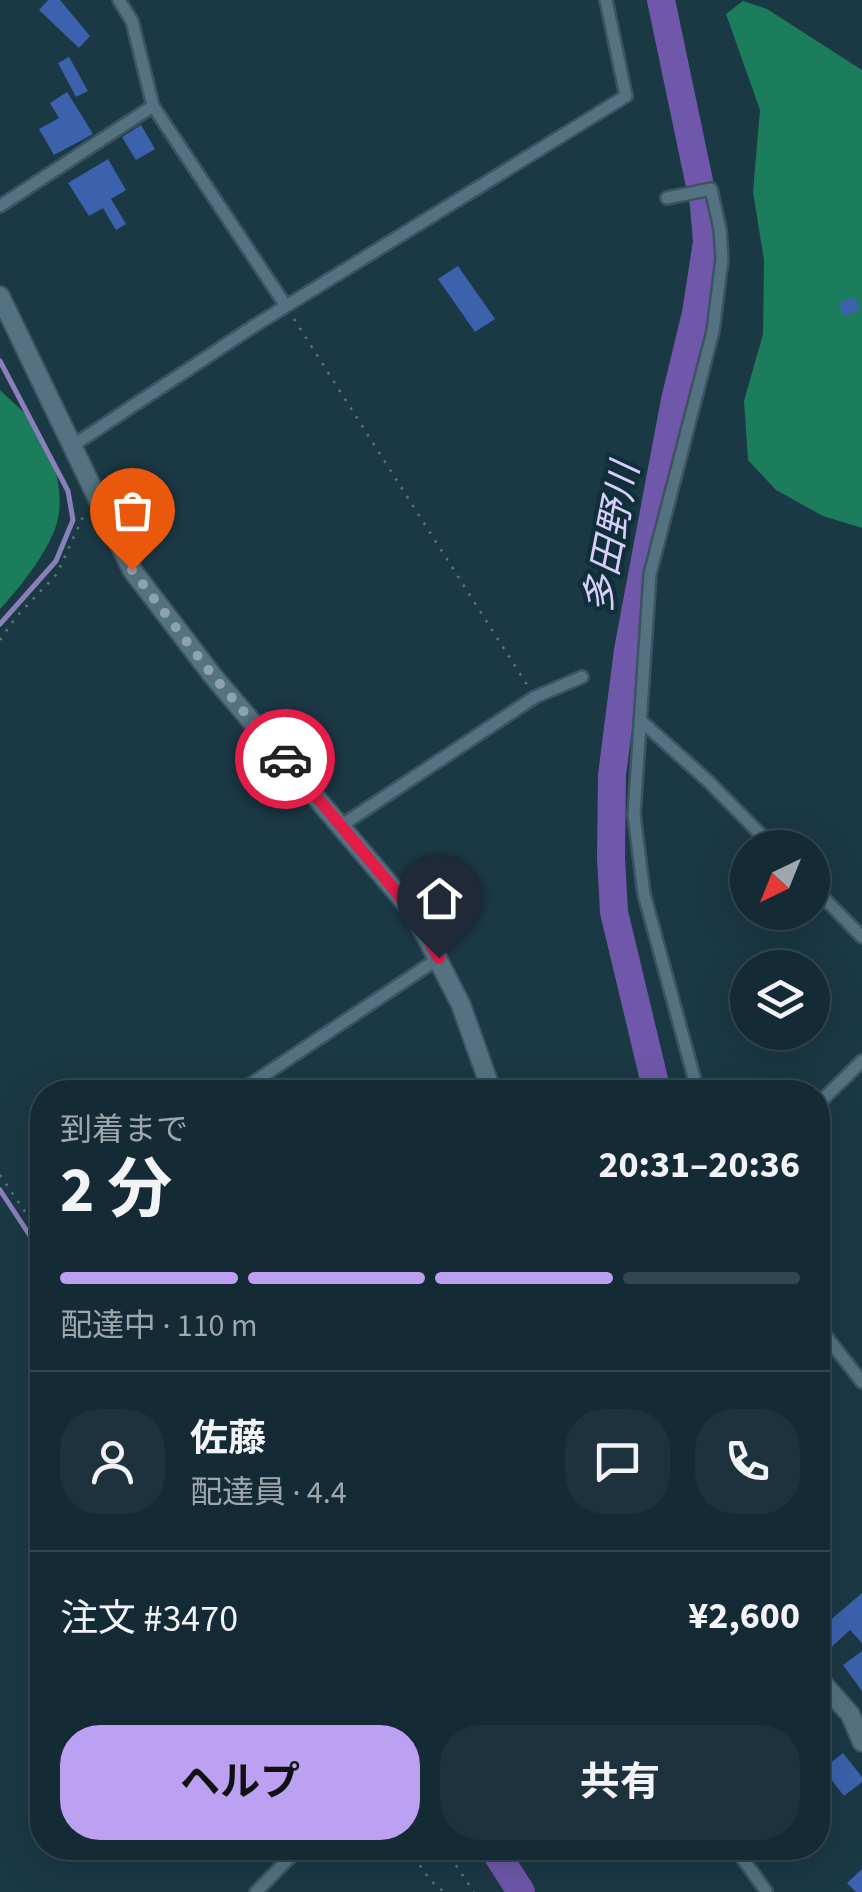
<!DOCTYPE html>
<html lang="ja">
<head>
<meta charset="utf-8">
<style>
	:root { --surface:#142a34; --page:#1d323c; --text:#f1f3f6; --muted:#9da7ac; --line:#33464f; --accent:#bca0f2 }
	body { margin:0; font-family:"Source Sans 3","Noto Sans JP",sans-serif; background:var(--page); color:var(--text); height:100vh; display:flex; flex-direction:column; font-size:38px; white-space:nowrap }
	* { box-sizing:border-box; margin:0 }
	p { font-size:32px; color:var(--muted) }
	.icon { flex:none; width:55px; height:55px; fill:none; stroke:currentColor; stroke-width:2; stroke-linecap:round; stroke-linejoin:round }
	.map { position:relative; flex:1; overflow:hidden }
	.side { position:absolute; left:30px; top:1080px; width:800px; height:780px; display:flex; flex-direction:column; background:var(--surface); border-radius:40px; box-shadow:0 10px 40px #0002,0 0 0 2px var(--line) }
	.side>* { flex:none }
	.needle { width:65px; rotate:223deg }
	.tools { position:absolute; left:730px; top:830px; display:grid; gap:20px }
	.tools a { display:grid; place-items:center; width:100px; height:100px; border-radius:50%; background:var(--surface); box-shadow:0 10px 40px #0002,0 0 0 2px var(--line); font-size:50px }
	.pin { position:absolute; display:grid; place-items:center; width:85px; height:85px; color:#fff; margin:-102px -42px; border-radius:50% 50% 50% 0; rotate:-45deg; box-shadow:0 0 10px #0007 }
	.pin .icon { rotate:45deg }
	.courier { position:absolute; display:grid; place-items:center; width:100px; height:100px; margin:-50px; border:8px solid #e11d48; border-radius:50%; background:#fff; color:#222; box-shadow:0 2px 12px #0007 }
	.overview em { font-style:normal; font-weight:700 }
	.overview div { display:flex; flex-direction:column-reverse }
	.overview { display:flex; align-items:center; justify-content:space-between; height:170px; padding:0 30px }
	h1 { font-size:65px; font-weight:700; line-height:75px }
	.bar { display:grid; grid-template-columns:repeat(4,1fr); gap:15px 10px; align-content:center; height:120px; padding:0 30px }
	.bar i { height:12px; border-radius:8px; background:var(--line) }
	.bar .selected { background:var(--accent) }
	.bar p { grid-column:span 4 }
	.line { display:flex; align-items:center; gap:25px; padding:0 30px; border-top:2px solid var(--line) }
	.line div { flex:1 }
	.round { display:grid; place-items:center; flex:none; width:105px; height:105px; border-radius:40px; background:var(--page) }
	.action { display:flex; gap:20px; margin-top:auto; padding:20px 30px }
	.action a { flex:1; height:115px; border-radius:40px; background:var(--accent); color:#111; font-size:40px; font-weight:700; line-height:115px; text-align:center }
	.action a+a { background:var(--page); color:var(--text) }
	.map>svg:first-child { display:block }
	.forest { fill:#1c7d5c }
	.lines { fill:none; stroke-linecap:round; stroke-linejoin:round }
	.stream { stroke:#8b7fbb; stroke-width:5 }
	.river { stroke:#6f57a9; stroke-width:28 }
	.building { fill:#3c62ad }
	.minor-casing { stroke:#3b545f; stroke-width:16 }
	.secondary-casing { stroke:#3b545f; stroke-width:22 }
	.path { stroke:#5c747f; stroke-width:2.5; stroke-dasharray:2.5 8; stroke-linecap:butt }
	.minor { stroke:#547281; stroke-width:11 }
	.secondary { stroke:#547281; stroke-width:18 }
	.done { stroke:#8ea3ad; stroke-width:10; stroke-dasharray:0 18 }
	.route { stroke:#e11d48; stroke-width:12 }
	.labels { text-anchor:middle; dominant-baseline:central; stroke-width:9; stroke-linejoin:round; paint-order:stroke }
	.water-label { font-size:38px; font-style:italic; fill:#d8cefb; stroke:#112e3b }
</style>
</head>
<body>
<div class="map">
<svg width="862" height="1892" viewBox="0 0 862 1892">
	<rect width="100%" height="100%" fill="#1b3845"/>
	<g class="forest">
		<path d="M743,1l24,8 95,61v458l-39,-12 -47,-26 -28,-30 -4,-59 19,-67 1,-74 -11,-68 7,-82 -34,-96z"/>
		<path d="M0,390c12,12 28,24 38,39 15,24 26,60 20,89 -5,28 -39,71 -58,91z"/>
	</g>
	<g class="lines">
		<g class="stream">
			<path d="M0,361l68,130 5,29 -17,41 -56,63"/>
			<path d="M0,1190l42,64"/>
		</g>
		<g class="river">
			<path d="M657,1092l-43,-180 -3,-54 1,-83 16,-125 47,-250 21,-87 11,-71 -3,-37 -43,-205"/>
			<path d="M493,1848l28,44"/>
		</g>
	</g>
	<g class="building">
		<path d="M48,0h12l30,36 -11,12 -40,-38z"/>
		<path d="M69,57l19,34 -12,6 -18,-34z"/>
		<path d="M67,92l26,42 -39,21 -15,-26 20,-11 -9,-15z"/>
		<path d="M141,125l14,24 -19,11 -14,-23z"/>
		<path d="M108,159l18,31 -15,9 15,25 -10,6 -13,-22 -14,8 -21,-33z"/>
		<path d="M458,266l37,53 -20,13 -37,-53z"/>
		<path d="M855,297l5,13 -16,6 -5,-13z"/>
		<path d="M818,1448l12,31 -12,5z"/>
		<path d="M862,1593v50l-12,-13 -26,24 -6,-7v-35l9,11z"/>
		<path d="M862,1651v40l-19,-26z"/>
		<path d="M843,1753l19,24v5l-18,14 -21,-27z"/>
		<path d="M862,1869v23h-6l-9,-9z"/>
	</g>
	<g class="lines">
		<defs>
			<g id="minor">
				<path d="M119,0l13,21 21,85 133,200"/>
				<path d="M667,198l44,-9 9,40 2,30 -9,72 -63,243 -16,241 10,79 54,198"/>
				<path d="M0,206l153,-100"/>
				<path d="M72,446l182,-120 372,-230 -20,-96"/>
				<path d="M640,720l68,61 66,67"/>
				<path d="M342,825l193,-128 47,-20"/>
				<path d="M812,886l50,51"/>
				<path d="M239,1092l200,-134"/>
				<path d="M818,1104l44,-43"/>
				<path d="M42,1225l-5,4 5,8"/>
				<path d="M818,1326l44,56"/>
				<path d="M735,1848l31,43"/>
				<path d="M256,1892l43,-44"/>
			</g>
			<g id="secondary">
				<path d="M0,296l132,274 81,106 201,237 47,92 31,87"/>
				<path d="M818,1678l32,36 12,28"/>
			</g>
		</defs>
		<use href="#minor" class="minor-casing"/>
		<use href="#secondary" class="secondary-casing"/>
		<g class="path">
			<path d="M294,319l235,369"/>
			<path d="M0,640l16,-23 41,-43 29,-64"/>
			<path d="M0,1175l30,44"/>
			<path d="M408,1848l22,32 14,12"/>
			<path d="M444,1848l30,44"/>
			<path d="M542,1848h27"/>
		</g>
		<use href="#minor" class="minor"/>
		<use href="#secondary" class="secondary"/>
	</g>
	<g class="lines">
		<path class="done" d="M132,570l81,106 72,83"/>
		<path class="route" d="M285,759l129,154 25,45"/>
	</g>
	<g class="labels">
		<g class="water-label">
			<text transform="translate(612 538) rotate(-79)">多田野川</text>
		</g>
	</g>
</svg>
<div class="tools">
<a><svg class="needle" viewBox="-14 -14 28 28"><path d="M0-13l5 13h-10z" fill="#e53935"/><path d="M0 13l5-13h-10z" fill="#9da7ac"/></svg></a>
<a><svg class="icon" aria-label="layers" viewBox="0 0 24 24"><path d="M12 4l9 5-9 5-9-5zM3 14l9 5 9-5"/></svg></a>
</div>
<div class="pin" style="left:132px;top:570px;background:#ea580c"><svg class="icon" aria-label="bag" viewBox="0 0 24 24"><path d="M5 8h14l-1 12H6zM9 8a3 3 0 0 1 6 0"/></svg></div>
<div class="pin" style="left:439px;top:958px;background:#1f2937"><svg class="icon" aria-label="home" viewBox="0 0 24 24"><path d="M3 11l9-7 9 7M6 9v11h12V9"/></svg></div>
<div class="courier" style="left:285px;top:759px"><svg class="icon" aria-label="car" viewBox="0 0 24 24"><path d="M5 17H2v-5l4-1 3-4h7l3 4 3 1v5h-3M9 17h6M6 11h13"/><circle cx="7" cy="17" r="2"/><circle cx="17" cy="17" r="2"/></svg></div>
<section class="side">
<div class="overview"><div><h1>2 分</h1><p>到着まで</p></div><em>20:31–20:36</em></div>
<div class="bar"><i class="selected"></i><i class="selected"></i><i class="selected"></i><i></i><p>配達中 · 110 m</p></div>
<div class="line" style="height:180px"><a class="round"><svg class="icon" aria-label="person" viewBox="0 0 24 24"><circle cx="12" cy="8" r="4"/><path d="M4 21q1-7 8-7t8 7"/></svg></a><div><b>佐藤</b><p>配達員 · 4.4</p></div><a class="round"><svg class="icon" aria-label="chat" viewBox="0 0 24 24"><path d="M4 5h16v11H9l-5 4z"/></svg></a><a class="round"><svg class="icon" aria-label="phone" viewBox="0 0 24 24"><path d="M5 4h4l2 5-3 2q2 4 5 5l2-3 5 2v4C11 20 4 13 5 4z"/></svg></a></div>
<div class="line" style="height:130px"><div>注文 #3470</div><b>¥2,600</b></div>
<div class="action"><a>ヘルプ</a><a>共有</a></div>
</section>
</div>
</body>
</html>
